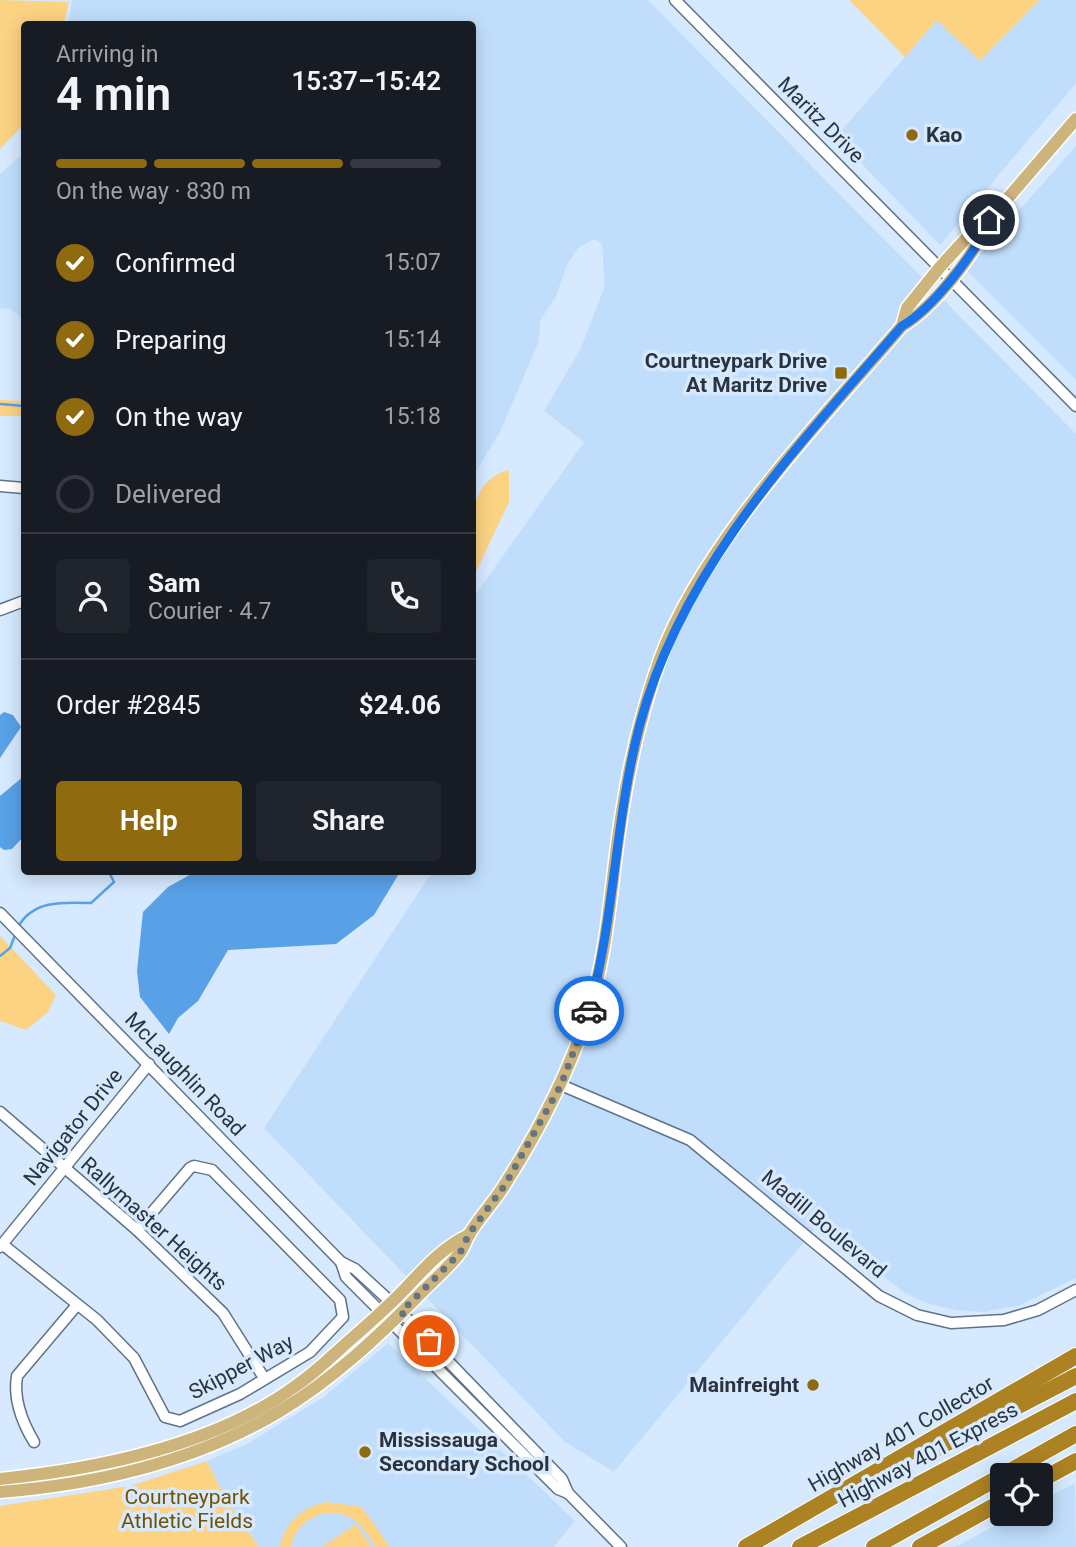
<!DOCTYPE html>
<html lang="en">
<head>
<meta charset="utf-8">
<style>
	:root { --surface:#171b24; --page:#20242c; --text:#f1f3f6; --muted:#9ea1a6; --line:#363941; --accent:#8f6a0f }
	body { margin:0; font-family:Roboto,sans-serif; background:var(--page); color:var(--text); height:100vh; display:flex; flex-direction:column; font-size:26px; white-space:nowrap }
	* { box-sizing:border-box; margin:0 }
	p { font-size:23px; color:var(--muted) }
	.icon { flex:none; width:38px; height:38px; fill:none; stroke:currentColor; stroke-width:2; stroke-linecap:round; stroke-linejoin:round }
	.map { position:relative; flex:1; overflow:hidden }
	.drawer { position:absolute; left:21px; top:21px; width:455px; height:854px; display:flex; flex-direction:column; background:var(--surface); border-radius:7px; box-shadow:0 4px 18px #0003 }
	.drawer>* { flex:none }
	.controls { position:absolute; left:990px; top:1463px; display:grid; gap:14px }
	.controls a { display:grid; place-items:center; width:63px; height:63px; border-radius:7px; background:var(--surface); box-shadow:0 4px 18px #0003; font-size:35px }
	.pin { position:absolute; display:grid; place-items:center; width:60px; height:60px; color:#fff; margin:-30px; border:4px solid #fff; border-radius:50%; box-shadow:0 2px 7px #0007 }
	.courier { position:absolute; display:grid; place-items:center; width:70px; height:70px; margin:-35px; border:5px solid #1a73e8; border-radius:50%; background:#fff; color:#222; box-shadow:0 2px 9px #0007 }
	.headline em { font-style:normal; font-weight:600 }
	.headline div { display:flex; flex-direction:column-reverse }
	.headline { display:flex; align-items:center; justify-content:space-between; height:119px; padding:0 35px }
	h1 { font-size:46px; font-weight:600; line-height:52px }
	.bar { display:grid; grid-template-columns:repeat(4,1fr); gap:10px 7px; align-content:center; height:84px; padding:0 35px }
	.bar i { height:9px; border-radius:5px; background:var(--line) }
	.bar .current { background:var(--accent) }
	.bar p { grid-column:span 4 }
	.line { display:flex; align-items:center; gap:18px; padding:0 35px; border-top:2px solid var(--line) }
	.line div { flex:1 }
	.round { display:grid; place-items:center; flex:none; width:74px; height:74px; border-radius:7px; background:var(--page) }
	ol { padding:0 35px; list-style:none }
	li { display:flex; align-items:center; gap:21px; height:77px }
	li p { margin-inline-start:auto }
	li .icon { padding:7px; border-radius:50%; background:var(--accent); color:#fff; stroke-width:4 }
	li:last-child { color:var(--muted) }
	li i { width:38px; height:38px; border:4px solid var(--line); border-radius:50% }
	.action { display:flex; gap:14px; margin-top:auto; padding:14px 35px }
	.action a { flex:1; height:80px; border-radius:7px; background:var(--accent); color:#fff; font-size:28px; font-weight:600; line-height:80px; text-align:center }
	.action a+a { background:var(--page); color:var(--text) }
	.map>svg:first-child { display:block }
	.built { fill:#c0defc }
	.green { fill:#fcd383 }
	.water { fill:#58a1e6 }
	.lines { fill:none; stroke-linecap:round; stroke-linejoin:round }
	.stream { stroke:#58a1e6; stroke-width:2.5 }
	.minor-casing { stroke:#5e7389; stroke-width:13 }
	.major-casing { stroke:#fff; stroke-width:15 }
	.highway-casing { stroke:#fff; stroke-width:18 }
	.minor { stroke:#fff; stroke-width:10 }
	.major { stroke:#cdb47b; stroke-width:12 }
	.highway { stroke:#ac8223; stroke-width:16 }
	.done { stroke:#677381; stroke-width:7; stroke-dasharray:0 12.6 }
	.route { stroke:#1a73e8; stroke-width:9 }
	.poi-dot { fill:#8f6a0f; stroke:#d6e9fe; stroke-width:2.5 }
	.labels { text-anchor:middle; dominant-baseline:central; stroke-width:7; stroke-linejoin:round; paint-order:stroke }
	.street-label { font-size:21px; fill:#2b343e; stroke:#d6e9fe }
	.poi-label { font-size:21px; font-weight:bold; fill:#2b343e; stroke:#d6e9fe; text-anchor:start }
	.park-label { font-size:21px; fill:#715202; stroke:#d6e9fe }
</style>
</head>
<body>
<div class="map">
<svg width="1076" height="1547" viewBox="0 0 1076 1547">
	<rect width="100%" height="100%" fill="#d6e9fe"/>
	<g class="built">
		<path d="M72,0h576l428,434v844l-56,27 -36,7 -28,-2 -27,-6 -24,-11 -87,-68 -204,247 -49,-30 -301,-314 168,-256h40l1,-274 111,-156 -40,-31 36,-61 25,-64 -3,-42 -8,-5 -16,9 -11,17 -11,31 -16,25 -1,20 -39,91 -27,44 -1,-452h-404z"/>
		<path d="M1039,0h37v83l-136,162 -104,-108 101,-117 43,41z"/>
		<path d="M1076,146v234l-110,-110z"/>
		<path d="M24,153v167l-13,-11 -11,-1v-134z"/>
		<path d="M388,1343l187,178 -21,26h-295l-34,-49 -18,-37 40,-17 77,-47z"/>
		<path d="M1075,1483l1,64h-121l62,-33h24v-13z"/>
	</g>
	<g class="green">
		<path d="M0,0l69,2 -5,22h-40v100l-24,25z"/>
		<path d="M849,0h190l-59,61 -43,-41 -32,37z"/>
		<path d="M0,400l24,1v15h-24z"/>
		<path d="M509,470v32l-36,76c-1,-38 -11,-96 36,-108z"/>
		<path d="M0,936l56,59 -8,17 -22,18 -26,-9z"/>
		<path d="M207,1461l18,37 34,49h-259v-41l130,-20z"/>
		<path d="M326,1502l36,5 28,40h-14c-8,-11 -14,-23 -25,-29 -24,-14 -56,2 -60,29h-12c8,-25 21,-39 47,-45z"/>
		<path d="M356,1524l16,23h-50z"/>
	</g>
	<g class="water">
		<path d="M4,712l9,3 8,12 -21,31v-43z"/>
		<path d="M24,776v60l-12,13 -8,1 -4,-3v-51z"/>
		<path d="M195,872h205l-26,43 -38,29 -108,6 -30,51 -20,17 -9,16 -29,-37 -3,-26 6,-59 25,-25z"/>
	</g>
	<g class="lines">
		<g class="stream">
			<path d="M0,404l24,2"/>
			<path d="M18,927c15,-27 45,-25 73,-24l23,-21 -5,-10"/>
			<path d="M0,956l10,-8 6,-15"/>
		</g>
		<defs>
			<g id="minor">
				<path d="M675,0l401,406"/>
				<path d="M0,486l24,2"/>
				<path d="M0,610l24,-9"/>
				<path d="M0,913l341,349 14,7 37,34 170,176 6,14 53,54"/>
				<path d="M561,1085l129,55 189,156 38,19 34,8 53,-3 34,-10 38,-20"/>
				<path d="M0,1112l137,118 86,83 41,65"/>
				<path d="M2,1244l95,76 37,38 31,59 15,4 60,-27 70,-42 33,-35 -3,-17 -128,-130 -18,-4 -4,2 -53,62"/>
				<path d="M0,1247l149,-183"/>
				<path d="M341,1262l5,15 212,212 10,4"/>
				<path d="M34,1442c-12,-20 -21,-42 -17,-66l60,-71"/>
			</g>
			<g id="major">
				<path d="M902,326l5,-18 33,-41 31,-34 18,-13 87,-101"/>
				<path d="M0,1479c98,-10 216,-34 297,-94 19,-13 36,-30 53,-45 16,-14 32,-28 47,-43 23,-23 43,-49 72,-62"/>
				<path d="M0,1492c98,-8 195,-30 280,-81 52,-31 98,-74 140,-117 13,-13 28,-26 39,-40 5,-6 7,-15 11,-21 11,-18 26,-33 37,-52 34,-54 63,-111 82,-171 21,-66 22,-137 34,-204 8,-50 20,-99 37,-147 42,-116 162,-239 242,-333 30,-17 75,-74 87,-106"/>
			</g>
			<g id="highway">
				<path d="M938,1448l138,-72"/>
				<path d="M1003,1475l73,-41"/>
				<path d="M1041,1480l35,-19"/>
				<path d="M746,1547l330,-191"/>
				<path d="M800,1547l276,-146"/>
				<path d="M874,1547l129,-72"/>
				<path d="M920,1547l83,-46"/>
			</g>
		</defs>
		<use href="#minor" class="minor-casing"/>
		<use href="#major" class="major-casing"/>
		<use href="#highway" class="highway-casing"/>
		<use href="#minor" class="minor"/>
		<use href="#major" class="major"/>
		<use href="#highway" class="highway"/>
	</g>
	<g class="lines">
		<path class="done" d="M429,1341l-28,-29 59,-59 9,-19 36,-49 56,-100 28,-74"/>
		<path class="route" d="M589,1011c26,-94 26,-193 51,-287 42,-157 158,-278 262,-398 30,-17 75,-74 87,-106"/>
	</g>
	<g class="poi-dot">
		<circle cx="912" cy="135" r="7"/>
		<rect x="834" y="366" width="14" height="14" rx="3.5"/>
		<circle cx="813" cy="1385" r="7"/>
		<circle cx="365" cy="1452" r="7"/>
	</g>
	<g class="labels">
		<g class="street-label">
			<text transform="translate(821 120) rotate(45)">Maritz Drive</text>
			<text transform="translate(185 1074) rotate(46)">McLaughlin Road</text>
			<text transform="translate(73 1127) rotate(-51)">Navigator Drive</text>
			<text transform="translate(154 1224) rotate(42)">Rallymaster Heights</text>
			<text transform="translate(824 1224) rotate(40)">Madill Boulevard</text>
			<text transform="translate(241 1367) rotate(-28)">Skipper Way</text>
			<text transform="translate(901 1434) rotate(-30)">Highway 401 Collector</text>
			<text transform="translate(928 1455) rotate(-28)">Highway 401 Express</text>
		</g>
		<g class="poi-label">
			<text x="926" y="135">Kao</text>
			<text x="827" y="361" text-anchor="end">Courtneypark Drive<tspan x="827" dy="24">At Maritz Drive</tspan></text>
			<text x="799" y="1385" text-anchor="end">Mainfreight</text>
			<text x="379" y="1440">Mississauga<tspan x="379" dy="24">Secondary School</tspan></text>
		</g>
		<g class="park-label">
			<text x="187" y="1497">Courtneypark<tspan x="187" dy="24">Athletic Fields</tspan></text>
		</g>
	</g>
</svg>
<div class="controls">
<a><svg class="icon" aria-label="locate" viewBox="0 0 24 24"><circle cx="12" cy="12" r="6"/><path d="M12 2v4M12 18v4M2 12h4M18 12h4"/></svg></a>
</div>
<div class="pin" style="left:429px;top:1341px;background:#ea580c"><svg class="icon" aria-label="bag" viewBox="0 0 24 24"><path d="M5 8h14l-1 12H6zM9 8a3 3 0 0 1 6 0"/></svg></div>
<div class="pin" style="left:989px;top:220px;background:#1f2937"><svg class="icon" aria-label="home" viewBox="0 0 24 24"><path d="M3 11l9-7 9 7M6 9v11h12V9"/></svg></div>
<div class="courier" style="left:589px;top:1011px"><svg class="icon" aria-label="car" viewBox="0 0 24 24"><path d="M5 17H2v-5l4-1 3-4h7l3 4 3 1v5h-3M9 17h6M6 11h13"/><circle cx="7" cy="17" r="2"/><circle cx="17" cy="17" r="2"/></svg></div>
<section class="drawer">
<div class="headline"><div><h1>4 min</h1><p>Arriving in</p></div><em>15:37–15:42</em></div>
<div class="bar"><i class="current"></i><i class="current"></i><i class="current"></i><i></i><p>On the way · 830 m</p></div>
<ol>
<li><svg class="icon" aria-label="check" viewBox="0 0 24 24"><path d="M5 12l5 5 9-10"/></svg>Confirmed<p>15:07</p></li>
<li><svg class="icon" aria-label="check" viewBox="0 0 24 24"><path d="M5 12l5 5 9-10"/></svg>Preparing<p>15:14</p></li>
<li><svg class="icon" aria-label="check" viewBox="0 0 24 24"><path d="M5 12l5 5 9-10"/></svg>On the way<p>15:18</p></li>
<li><i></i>Delivered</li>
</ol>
<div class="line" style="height:126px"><a class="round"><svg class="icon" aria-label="person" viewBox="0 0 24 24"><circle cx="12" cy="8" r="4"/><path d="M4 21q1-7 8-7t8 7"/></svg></a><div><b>Sam</b><p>Courier · 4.7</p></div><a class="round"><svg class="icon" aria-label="phone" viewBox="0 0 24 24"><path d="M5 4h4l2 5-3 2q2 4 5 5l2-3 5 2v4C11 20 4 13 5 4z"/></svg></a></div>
<div class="line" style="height:91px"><div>Order #2845</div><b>$24.06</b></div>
<div class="action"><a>Help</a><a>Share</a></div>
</section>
</div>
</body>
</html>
